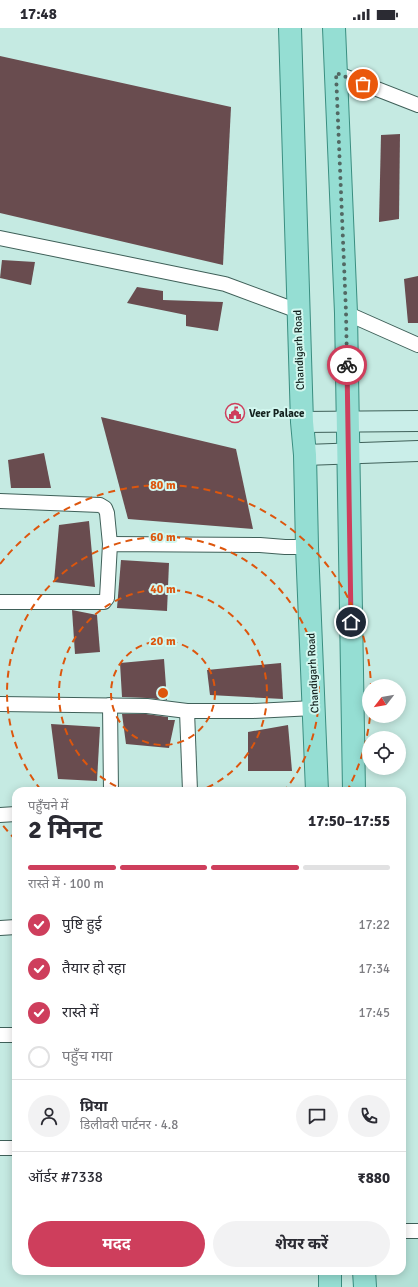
<!DOCTYPE html>
<html lang="hi">
<head>
<meta charset="utf-8">
<style>
	:root { --surface:#fff; --page:#f2f2f3; --text:#2b2b33; --muted:#7c7c81; --line:#e1e1e2; --accent:#ce3e5c }
	body { margin:0; font-family:Signika,"Noto Sans Devanagari",sans-serif; background:var(--page); color:var(--text); height:100vh; display:flex; flex-direction:column; font-size:15px; white-space:nowrap }
	* { box-sizing:border-box; margin:0 }
	p { font-size:13px; color:var(--muted) }
	.icon { flex:none; width:22px; height:22px; fill:none; stroke:currentColor; stroke-width:2; stroke-linecap:round; stroke-linejoin:round }
	.map { position:relative; flex:1; overflow:hidden }
	.details { position:absolute; left:12px; top:759px; width:394px; height:488px; display:flex; flex-direction:column; background:var(--surface); border-radius:12px; box-shadow:0 2px 10px #0003 }
	.details>* { flex:none }
	.needle { width:26px; rotate:239deg }
	.tools { position:absolute; left:362px; top:651px; display:grid; gap:8px }
	.tools a { display:grid; place-items:center; width:44px; height:44px; border-radius:50%; background:var(--surface); box-shadow:0 2px 10px #0003; font-size:20px }
	.pin { position:absolute; display:grid; place-items:center; width:34px; height:34px; color:#fff; margin:-17px; border:2px solid #fff; border-radius:50%; box-shadow:0 1px 4px #0007 }
	.courier { position:absolute; display:grid; place-items:center; width:40px; height:40px; margin:-20px; border:3px solid #ce3e5c; border-radius:50%; background:#fff; color:#222; box-shadow:0 1px 5px #0007 }
	.summary em { font-style:normal; font-weight:700 }
	.summary div { display:flex; flex-direction:column-reverse }
	.summary { display:flex; align-items:center; justify-content:space-between; height:68px; padding:0 16px }
	h1 { font-size:26px; font-weight:700; line-height:30px }
	.bar { display:grid; grid-template-columns:repeat(4,1fr); gap:6px 4px; align-content:center; height:48px; padding:0 16px }
	.bar i { height:5px; border-radius:3px; background:var(--line) }
	.bar .current { background:var(--accent) }
	.bar p { grid-column:span 4 }
	.line { display:flex; align-items:center; gap:10px; padding:0 16px; border-top:1px solid var(--line) }
	.line div { flex:1 }
	.round { display:grid; place-items:center; flex:none; width:42px; height:42px; border-radius:21px; background:var(--page) }
	ol { padding:0 16px; list-style:none }
	li { display:flex; align-items:center; gap:12px; height:44px }
	li p { margin-inline-start:auto }
	li .icon { padding:4px; border-radius:50%; background:var(--accent); color:#fff; stroke-width:4 }
	li:last-child { color:var(--muted) }
	li i { width:22px; height:22px; border:2px solid var(--line); border-radius:50% }
	.primary-button { display:flex; gap:8px; margin-top:auto; padding:8px 16px }
	.primary-button a { flex:1; height:46px; border-radius:24px; background:var(--accent); color:#fff; font-size:16px; font-weight:700; line-height:46px; text-align:center }
	.primary-button a+a { background:var(--page); color:var(--text) }
	.status { display:flex; justify-content:space-between; align-items:center; height:28px; padding:0 20px; background:var(--surface); direction:ltr }
	.status svg { height:11px; fill:currentColor }
	.map>svg:first-child { display:block }
	.built { fill:#b3e1d7 }
	.building { fill:#694c4f }
	.lines { fill:none; stroke-linecap:round; stroke-linejoin:round }
	.street-casing { stroke:#3f6059; stroke-width:16 }
	.secondary-casing { stroke:#3f6059; stroke-width:22 }
	.primary-casing { stroke:#3a8e80; stroke-width:24 }
	.street { stroke:#fff; stroke-width:14 }
	.secondary { stroke:#caeee9; stroke-width:20 }
	.primary { stroke:#95ded3; stroke-width:22 }
	.done { stroke:#526863; stroke-width:4; stroke-dasharray:0 7.2 }
	.route { stroke:#ce3e5c; stroke-width:5 }
	.ring { fill:none; stroke:#dd560d; stroke-width:2; stroke-dasharray:7 5 }
	.labels { text-anchor:middle; dominant-baseline:central; stroke-width:4; stroke-linejoin:round; paint-order:stroke }
	.street-label { font-size:11px; fill:#14221f; stroke:#d2f7ef }
	.poi-label { font-size:11px; font-weight:bold; fill:#14221f; stroke:#d2f7ef; text-anchor:start }
	.centre { fill:#dd560d; stroke:#d2f7ef; stroke-width:2 }
	.ring-label { font-size:12px; text-anchor:middle; font-weight:bold; fill:#dd560d; stroke:#d2f7ef; stroke-width:4; stroke-linejoin:round; paint-order:stroke }
</style>
</head>
<body>
<div class="status"><b>17:48</b><svg viewBox="0 0 49 12"><path d="M0 12V9h3v3zM5 12V6h3v6zM10 12V3h3v9zM15 12V0h3v12zM26 1h20v11H26zM47 4h2v5h-2z"/></svg></div>
<div class="map">
<svg width="418" height="1259" viewBox="0 0 418 1259">
	<rect width="100%" height="100%" fill="#c5eae2"/>
	<path class="built" d="M418,1207v52h-46l-1,-16h31v-35z"/>
	<g class="building">
		<path d="M0,28l231,51 -8,158 -223,-52z"/>
		<path d="M400,106l-1,85 -20,3 2,-87z"/>
		<path d="M2,232l33,2 -4,23 -31,-7z"/>
		<path d="M418,248v47h-10l-4,-44z"/>
		<path d="M137,259l26,4v9l60,2 -5,29 -32,-5v-11l-59,-12z"/>
		<path d="M101,389l135,32 17,80 -125,-10z"/>
		<path d="M44,425l7,35h-40l-3,-28z"/>
		<path d="M89,493l6,66 -41,-5 5,-57z"/>
		<path d="M121,532l48,3 -2,48 -50,-3z"/>
		<path d="M72,582l25,5 3,37 -25,2z"/>
		<path d="M164,631l3,41 -20,-2 -25,-1 -2,-34z"/>
		<path d="M281,635l2,36 -73,-4 -3,-25z"/>
		<path d="M122,686h24l22,3v3h7l-6,28 -43,-4z"/>
		<path d="M51,696l49,3 -3,54 -39,-2z"/>
		<path d="M288,697l4,46h-44v-39z"/>
	</g>
	<g class="lines">
		<defs>
			<g id="street">
				<path d="M336,45l82,32"/>
				<path d="M0,210l225,46 73,27"/>
				<path d="M346,285l72,32"/>
				<path d="M0,473l100,4 5,3 2,5 3,31"/>
				<path d="M0,574h104l3,-4 3,-54 150,1 25,2h22"/>
				<path d="M0,676l147,2 40,5h66l61,-3"/>
				<path d="M110,677l1,86"/>
				<path d="M187,683l3,80"/>
				<path d="M0,787l16,-1"/>
				<path d="M0,900l16,-1"/>
				<path d="M0,1007h16"/>
				<path d="M0,1120h16"/>
				<path d="M402,1203h16"/>
			</g>
			<g id="secondary">
				<path d="M302,394l116,-1"/>
				<path d="M305,427l113,-4"/>
			</g>
			<g id="primary">
				<path d="M290,0l12,394 3,33 2,92 10,244"/>
				<path d="M334,0l12,285 8,478"/>
				<path d="M330,1243v16"/>
				<path d="M364,1243l1,16"/>
			</g>
		</defs>
		<use href="#street" class="street-casing"/>
		<use href="#secondary" class="secondary-casing"/>
		<use href="#primary" class="primary-casing"/>
		<use href="#street" class="street"/>
		<use href="#secondary" class="secondary"/>
		<use href="#primary" class="primary"/>
	</g>
	<g class="lines">
		<path class="done" d="M347,337l-1,-53 -10,-239 27,11"/>
		<path class="route" d="M347,337l4,257"/>
	</g>
	<g class="ring">
		<circle cx="163" cy="665" r="52"/>
		<path d="M127 763A104 104 0 1 1 199 763"/>
		<path d="M41 762A156 156 0 1 1 285 762"/>
		<path d="M370 689A208 208 0 0 1 347 763M16 812A208 208 0 0 1 0 794M0 536A208 208 0 0 1 371 658"/>
	</g>
	<defs>
		<symbol id="civic-ring" viewBox="-11 -11 22 22"><circle r="9.5" fill="#d2f7ef" stroke="#ce3e5c" stroke-width="1.5"/><path d="M-.6-6.5H3V-4.5H.6V-3L4-1V1h2V6H-6V1h2V-1L-.6-3ZM-1.2 2.5V6h2.4V2.5Z" fill="#ce3e5c"/></symbol>
	</defs>
	<g fill-rule="evenodd">
		<use href="#civic-ring" x="224" y="374" width="22" height="22"/>
	</g>
	<g class="labels">
		<g class="street-label">
			<text transform="translate(299 322) rotate(-92)">Chandigarh Road</text>
			<text transform="translate(313 645) rotate(-93)">Chandigarh Road</text>
		</g>
		<g class="poi-label">
			<text x="249" y="385">Veer Palace</text>
		</g>
	</g>
	<circle cx="163" cy="665" r="6" class="centre"/>
	<g class="ring-label">
		<text x="163" y="461">80 m</text>
		<text x="163" y="513">60 m</text>
		<text x="163" y="565">40 m</text>
		<text x="163" y="617">20 m</text>
	</g>
</svg>
<div class="tools">
<a><svg class="needle" viewBox="-14 -14 28 28"><path d="M0-13l5 13h-10z" fill="#e53935"/><path d="M0 13l5-13h-10z" fill="#7c7c81"/></svg></a>
<a><svg class="icon" aria-label="locate" viewBox="0 0 24 24"><circle cx="12" cy="12" r="6"/><path d="M12 2v4M12 18v4M2 12h4M18 12h4"/></svg></a>
</div>
<div class="pin" style="left:363px;top:56px;background:#ea580c"><svg class="icon" aria-label="bag" viewBox="0 0 24 24"><path d="M5 8h14l-1 12H6zM9 8a3 3 0 0 1 6 0"/></svg></div>
<div class="pin" style="left:351px;top:594px;background:#1f2937"><svg class="icon" aria-label="home" viewBox="0 0 24 24"><path d="M3 11l9-7 9 7M6 9v11h12V9"/></svg></div>
<div class="courier" style="left:347px;top:337px"><svg class="icon" aria-label="bike" viewBox="0 0 24 24"><circle cx="6" cy="16" r="4"/><circle cx="18" cy="16" r="4"/><path d="M6 16l4-8h5l3 8M10 8l3 8H6M13 5h3"/></svg></div>
<section class="details">
<div class="summary"><div><h1>2 मिनट</h1><p>पहुँचने में</p></div><em>17:50–17:55</em></div>
<div class="bar"><i class="current"></i><i class="current"></i><i class="current"></i><i></i><p>रास्ते में · 100 m</p></div>
<ol>
<li><svg class="icon" aria-label="check" viewBox="0 0 24 24"><path d="M5 12l5 5 9-10"/></svg>पुष्टि हुई<p>17:22</p></li>
<li><svg class="icon" aria-label="check" viewBox="0 0 24 24"><path d="M5 12l5 5 9-10"/></svg>तैयार हो रहा<p>17:34</p></li>
<li><svg class="icon" aria-label="check" viewBox="0 0 24 24"><path d="M5 12l5 5 9-10"/></svg>रास्ते में<p>17:45</p></li>
<li><i></i>पहुँच गया</li>
</ol>
<div class="line" style="height:72px"><a class="round"><svg class="icon" aria-label="person" viewBox="0 0 24 24"><circle cx="12" cy="8" r="4"/><path d="M4 21q1-7 8-7t8 7"/></svg></a><div><b>प्रिया</b><p>डिलीवरी पार्टनर · 4.8</p></div><a class="round"><svg class="icon" aria-label="chat" viewBox="0 0 24 24"><path d="M4 5h16v11H9l-5 4z"/></svg></a><a class="round"><svg class="icon" aria-label="phone" viewBox="0 0 24 24"><path d="M5 4h4l2 5-3 2q2 4 5 5l2-3 5 2v4C11 20 4 13 5 4z"/></svg></a></div>
<div class="line" style="height:52px"><div>ऑर्डर #7338</div><b>₹880</b></div>
<div class="primary-button"><a>मदद</a><a>शेयर करें</a></div>
</section>
</div>
</body>
</html>
